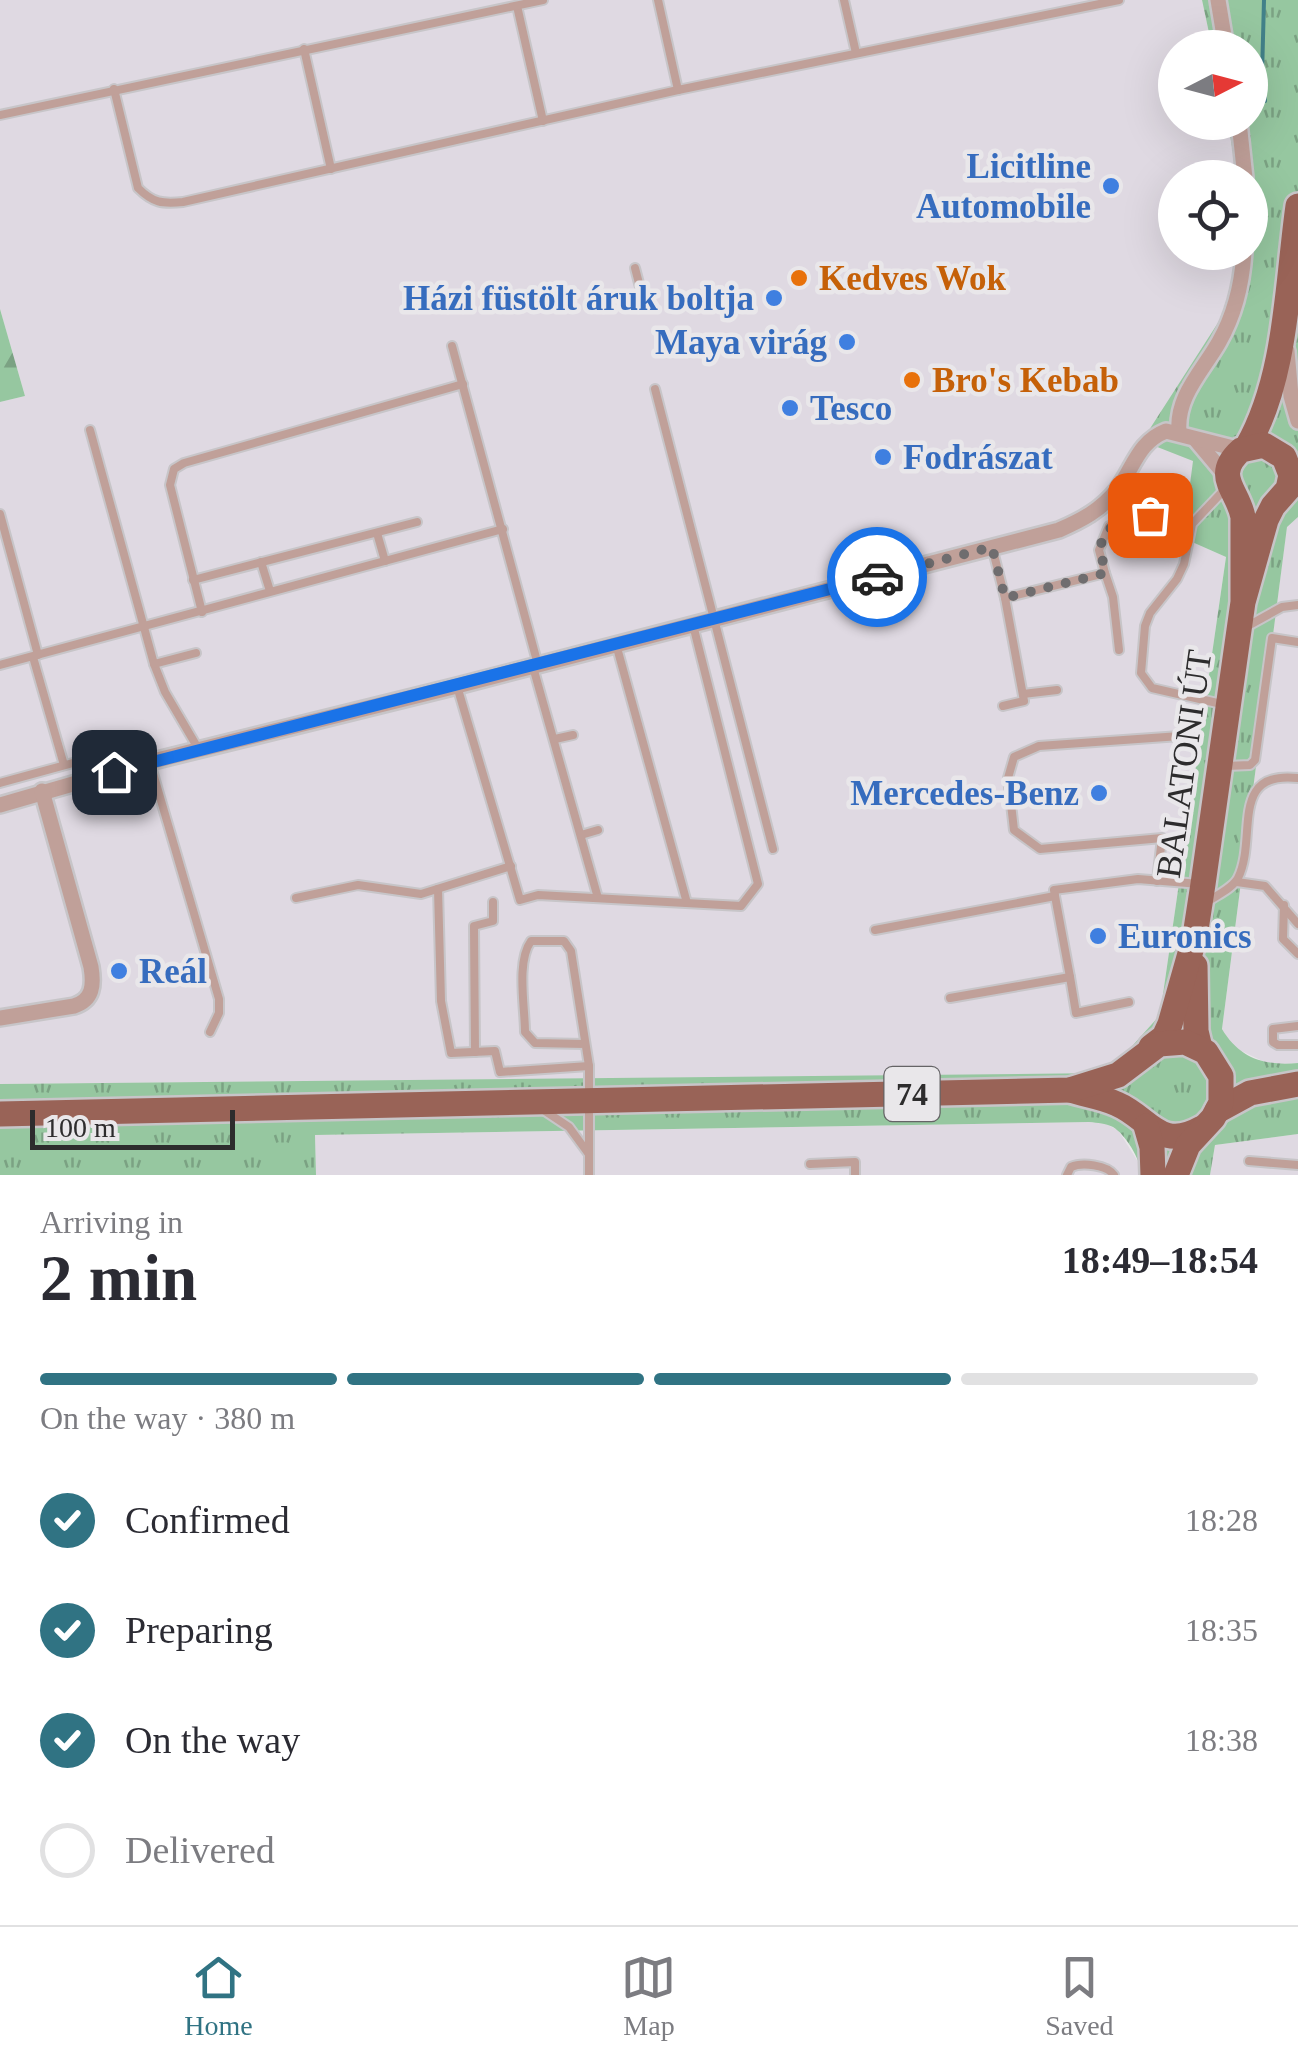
<!DOCTYPE html>
<html lang="en">
<head>
<meta charset="utf-8">
<style>
	:root { --surface:#fff; --page:#f7f7f7; --text:#2b2b33; --muted:#7c7c81; --line:#e1e1e2; --accent:#307383 }
	body { margin:0; font-family:Georgia,serif; background:var(--page); color:var(--text); height:100vh; display:flex; flex-direction:column; font-size:38px; white-space:nowrap }
	* { box-sizing:border-box; margin:0 }
	p { font-size:32px; color:var(--muted) }
	.icon { flex:none; width:55px; height:55px; fill:none; stroke:currentColor; stroke-width:2; stroke-linecap:round; stroke-linejoin:round }
	.map { position:relative; height:1175px; overflow:hidden }
	.panel { display:flex; flex-direction:column; background:var(--surface); flex:1 }
	.panel>* { flex:none }
	.needle { width:65px; rotate:84deg }
	.controls { position:absolute; left:1158px; top:30px; display:grid; gap:20px }
	.controls a { display:grid; place-items:center; width:110px; height:110px; border-radius:50%; background:var(--surface); box-shadow:0 10px 40px #0002; font-size:50px }
	.scale { position:absolute; left:30px; bottom:25px; width:205px; box-sizing:border-box; padding-left:10px; border:5px solid #2d2c2d; border-top:0; font-size:28px; line-height:35px; white-space:nowrap; color:#2d2c2d; -webkit-text-stroke:8px #e9e7ea; paint-order:stroke }
	.pin { position:absolute; display:grid; place-items:center; width:85px; height:85px; color:#fff; margin:-42px; border-radius:20px; box-shadow:0 5px 15px #0006 }
	.courier { position:absolute; display:grid; place-items:center; width:100px; height:100px; margin:-50px; border:8px solid #1a73e8; border-radius:50%; background:#fff; color:#222; box-shadow:0 2px 12px #0007 }
	.head em { font-style:normal; font-weight:600 }
	.head div { display:flex; flex-direction:column-reverse }
	.head { display:flex; align-items:center; justify-content:space-between; height:170px; padding:0 40px }
	h1 { font-size:65px; font-weight:600; line-height:75px }
	.bar { display:grid; grid-template-columns:repeat(4,1fr); gap:15px 10px; align-content:center; height:120px; padding:0 40px }
	.bar i { height:12px; border-radius:8px; background:var(--line) }
	.bar .current { background:var(--accent) }
	.bar p { grid-column:span 4 }
	ol { padding:0 40px; list-style:none }
	li { display:flex; align-items:center; gap:30px; height:110px }
	li p { margin-inline-start:auto }
	li .icon { padding:10px; border-radius:50%; background:var(--accent); color:#fff; stroke-width:4 }
	li:last-child { color:var(--muted) }
	li i { width:55px; height:55px; border:5px solid var(--line); border-radius:50% }
	.menu { display:flex; justify-content:space-around; align-items:center; height:140px; border-top:2px solid var(--line); background:var(--surface); font-size:28px; color:var(--muted) }
	.menu a { display:grid; justify-items:center; gap:5px }
	.menu .current { color:var(--accent) }
	.map>svg:first-child { display:block }
	.built { fill:#dfd9e2 }
	.grass { fill:url(#grass-tufts) }
	.forest { fill:url(#forest-firs) }
	.lines { fill:none; stroke-linecap:round; stroke-linejoin:round }
	.stream { stroke:#428189; stroke-width:4 }
	.lane-casing { stroke:#c7c5c8; stroke-width:12 }
	.street-casing { stroke:#c7c5c8; stroke-width:20 }
	.primary-casing { stroke:#c7c5c8; stroke-width:30 }
	.lane { stroke:#c0a099; stroke-width:8 }
	.street { stroke:#c0a099; stroke-width:15 }
	.primary { stroke:#996357; stroke-width:25 }
	.done { stroke:#6f6d6f; stroke-width:10; stroke-dasharray:0 18 }
	.route { stroke:#1a73e8; stroke-width:12 }
	.shop-dot { fill:#3f7fe0; stroke:#e9e7ea; stroke-width:4 }
	.food-dot { fill:#e8710a; stroke:#e9e7ea; stroke-width:4 }
	.labels { text-anchor:middle; dominant-baseline:central; stroke-width:9; stroke-linejoin:round; paint-order:stroke }
	.shield { fill:#e9e7ea; stroke:#656466; stroke-width:2.5 }
	.shield-label { font-size:32px; font-weight:bold; fill:#2d2c2d }
	.shop-label { font-size:35px; font-weight:bold; fill:#366cbe; stroke:#e9e7ea; text-anchor:end }
	.food-label { font-size:35px; font-weight:bold; fill:#c56008; stroke:#e9e7ea; text-anchor:start }
	.street-label { font-size:35px; fill:#2d2c2d; stroke:#e9e7ea }
</style>
</head>
<body>
<div class="map">
<svg width="1298" height="1175" viewBox="0 0 1298 1175">
	<defs>
		<pattern id="grass-tufts" width="24" height="20" patternUnits="userSpaceOnUse" patternTransform="scale(2.5)"><rect width="24" height="20" fill="#96c7a0"/><path d="M3 7l-1-3M5 7V3M7 7l1-3M15 17l-1-3M17 17v-4M19 17l1-3" fill="none" stroke="#7ba283"/></pattern>
		<pattern id="forest-firs" width="22" height="20" patternUnits="userSpaceOnUse" patternTransform="scale(2.5)"><rect width="22" height="20" fill="#96c7a0"/><path d="M5 1l3.5 6h-7zM16 11l3.5 6h-7z" fill="#7ba283"/></pattern>
	</defs>
	<rect width="100%" height="100%" fill="#e9e7ea"/>
	<g class="built">
		<path d="M0,0h1202l10,47 -37,1v74l53,1 9,54 -62,1v74l65,1 -46,208 -11,77 43,19 -66,458 -52,59 -1108,10v-682l25,-6 -25,-87z"/>
		<path d="M1298,517v546l-27,2 -38,-18 -11,-18 65,-503z"/>
		<path d="M1089,1122l17,2 12,6 24,38 -1,7h-825l-1,-40z"/>
		<path d="M1298,1134v41h-88l5,-30z"/>
	</g>
	<path class="grass" d="M1202,0h96v517l-11,10 -65,502c18,30 43,37 76,34v71l-83,11 -5,30h-69c1,-14 -16,-41 -28,-48 -8,-4 -15,-4 -24,-5l-774,13 1,40h-316v-91l1108,-11 52,-58 66,-458 -43,-19 10,-77 -51,-20 90,-140 18,-49v-74l-13,-1 -9,-54 22,-1v-74l-38,-1z"/>
	<path class="forest" d="M0,309l25,87 -25,6z"/>
	<g class="lines">
		<path class="stream" d="M1264,0l-2,76 3,25"/>
		<defs>
			<g id="lane">
				<path d="M658,0l20,90"/>
				<path d="M844,0l12,53"/>
				<path d="M517,6l26,115"/>
				<path d="M304,49l27,120"/>
				<path d="M114,89l24,99c15,15 24,16 45,14l495,-112 441,-90"/>
				<path d="M0,115l543,-115"/>
				<path d="M635,268l6,23"/>
				<path d="M452,346l86,319"/>
				<path d="M655,389l118,460"/>
				<path d="M90,430l64,234 11,28 34,58"/>
				<path d="M1225,489l-33,35 -8,40 -7,15 -27,34 -5,13 -4,47 11,15 74,17"/>
				<path d="M0,514l38,141"/>
				<path d="M377,533l8,28"/>
				<path d="M992,547l13,51 100,-25 -6,-23 10,-24 74,-19"/>
				<path d="M261,562l9,29"/>
				<path d="M1105,573l8,24 6,53"/>
				<path d="M193,580l224,-58"/>
				<path d="M202,612l-32,-127 4,-16 10,-6 279,-79"/>
				<path d="M1246,627l36,-20 16,-2"/>
				<path d="M616,644l71,259"/>
				<path d="M33,657l31,108"/>
				<path d="M154,664l42,-11"/>
				<path d="M0,665l503,-136"/>
				<path d="M533,667l65,231"/>
				<path d="M457,686l63,214 18,-5 203,11 17,-22 -65,-259"/>
				<path d="M1023,694l34,-4"/>
				<path d="M1003,706l21,-5 -19,-103"/>
				<path d="M555,739l18,-4"/>
				<path d="M150,763l69,236v14l-9,19"/>
				<path d="M1226,766l24,-1 5,-5 17,-122 26,4"/>
				<path d="M0,783l124,-34"/>
				<path d="M581,835l17,-5"/>
				<path d="M1157,881l5,-43 -122,11 -26,-19 -6,-52 6,-21 25,-11 141,-10"/>
				<path d="M1237,882l28,4 33,38"/>
				<path d="M438,889l3,112 10,52 44,-2 5,21 89,-6"/>
				<path d="M296,898l62,-13 63,9 90,-28"/>
				<path d="M1207,902c10,-7 26,-14 31,-24 20,-40 -10,-108 60,-100"/>
				<path d="M1284,905l-1,34 15,15"/>
				<path d="M875,930l180,-34 -1,-6 84,-11 62,5"/>
				<path d="M1070,977l6,36 53,-11"/>
				<path d="M950,998l120,-21 -15,-81"/>
				<path d="M1298,1026l-25,3v13l5,3h20"/>
				<path d="M585,1044l-50,-1 -10,-11c0,-25 -9,-70 6,-91h33l7,10 18,115v109"/>
				<path d="M475,1052l-1,-126 19,-5v-19"/>
				<path d="M545,1111l24,16 19,26"/>
				<path d="M1249,1161l49,4"/>
				<path d="M810,1164l45,-2v13"/>
				<path d="M1067,1175l4,-8c11,-5 36,-2 43,8"/>
			</g>
			<g id="street">
				<path d="M1218,0l8,48"/>
				<path d="M1239,122l6,56"/>
				<path d="M1287,351l4,45 7,25"/>
				<path d="M1179,432c-3,-36 23,-60 40,-90 16,-28 23,-58 25,-90"/>
				<path d="M1196,440l31,37"/>
				<path d="M0,805l149,-43 308,-76 602,-156c23,-10 42,-20 58,-40 17,-23 21,-48 49,-59l75,19"/>
				<path d="M0,1018l74,-12c19,-6 20,-21 17,-39l-49,-176"/>
			</g>
			<g id="primary">
				<path d="M1247,447c40,-70 40,-163 51,-241"/>
				<path d="M1195,966l1,65 4,17"/>
				<path d="M1151,1047l13,-10 6,-13 25,-88 8,-52 40,-282v-85c-5,-27 -31,-41 -2,-67l23,-5 20,12 7,18 -3,14 -15,17 -7,14 -23,82"/>
				<path d="M1070,1090c15,5 32,7 47,14 33,14 42,48 85,24"/>
				<path d="M1217,1111l33,-18 48,-9"/>
				<path d="M0,1114l1070,-24 48,-15 41,-31 26,-2 21,10 15,24v27l-8,15 -25,27 -12,30"/>
				<path d="M1146,1126l6,21 1,28"/>
			</g>
		</defs>
		<use href="#lane" class="lane-casing"/>
		<use href="#street" class="street-casing"/>
		<use href="#primary" class="primary-casing"/>
		<use href="#lane" class="lane"/>
		<use href="#street" class="street"/>
		<use href="#primary" class="primary"/>
	</g>
	<g class="lines">
		<path class="done" d="M877,577l115,-30 13,51 101,-25c-15,-46 5,-48 44,-58"/>
		<path class="route" d="M114,772l763,-195"/>
	</g>
	<g class="shop-dot">
		<circle cx="1111" cy="186" r="10"/>
		<circle cx="774" cy="298" r="10"/>
		<circle cx="847" cy="342" r="10"/>
		<circle cx="790" cy="408" r="10"/>
		<circle cx="883" cy="457" r="10"/>
		<circle cx="1099" cy="793" r="10"/>
		<circle cx="1098" cy="936" r="10"/>
		<circle cx="119" cy="971" r="10"/>
	</g>
	<g class="food-dot">
		<circle cx="799" cy="278" r="10"/>
		<circle cx="912" cy="380" r="10"/>
	</g>
	<g class="labels">
		<rect class="shield" x="884.5" y="1067" width="55" height="54" rx="8"/>
		<g class="shield-label">
			<text x="912" y="1094">74</text>
		</g>
		<g class="shop-label">
			<text x="1091" y="166">Licitline<tspan x="1091" dy="40">Automobile</tspan></text>
			<text x="754" y="298">Házi füstölt áruk boltja</text>
			<text x="827" y="342">Maya virág</text>
			<text x="810" y="408" text-anchor="start">Tesco</text>
			<text x="903" y="457" text-anchor="start">Fodrászat</text>
			<text x="1079" y="793">Mercedes-Benz</text>
			<text x="1118" y="936" text-anchor="start">Euronics</text>
			<text x="139" y="971" text-anchor="start">Reál</text>
		</g>
		<g class="food-label">
			<text x="819" y="278">Kedves Wok</text>
			<text x="932" y="380">Bro's Kebab</text>
		</g>
		<g class="street-label">
			<text transform="translate(1184 764) rotate(-82)">BALATONI ÚT</text>
		</g>
	</g>
</svg>
<div class="controls">
<a><svg class="needle" viewBox="-14 -14 28 28"><path d="M0-13l5 13h-10z" fill="#e53935"/><path d="M0 13l5-13h-10z" fill="#7c7c81"/></svg></a>
<a><svg class="icon" aria-label="locate" viewBox="0 0 24 24"><circle cx="12" cy="12" r="6"/><path d="M12 2v4M12 18v4M2 12h4M18 12h4"/></svg></a>
</div>
<div class="scale">100 m</div>
<div class="pin" style="left:1150px;top:515px;background:#ea580c"><svg class="icon" aria-label="bag" viewBox="0 0 24 24"><path d="M5 8h14l-1 12H6zM9 8a3 3 0 0 1 6 0"/></svg></div>
<div class="pin" style="left:114px;top:772px;background:#1f2937"><svg class="icon" aria-label="home" viewBox="0 0 24 24"><path d="M3 11l9-7 9 7M6 9v11h12V9"/></svg></div>
<div class="courier" style="left:877px;top:577px"><svg class="icon" aria-label="car" viewBox="0 0 24 24"><path d="M5 17H2v-5l4-1 3-4h7l3 4 3 1v5h-3M9 17h6M6 11h13"/><circle cx="7" cy="17" r="2"/><circle cx="17" cy="17" r="2"/></svg></div>
</div>
<section class="panel">
<div class="head"><div><h1>2 min</h1><p>Arriving in</p></div><em>18:49–18:54</em></div>
<div class="bar"><i class="current"></i><i class="current"></i><i class="current"></i><i></i><p>On the way · 380 m</p></div>
<ol>
<li><svg class="icon" aria-label="check" viewBox="0 0 24 24"><path d="M5 12l5 5 9-10"/></svg>Confirmed<p>18:28</p></li>
<li><svg class="icon" aria-label="check" viewBox="0 0 24 24"><path d="M5 12l5 5 9-10"/></svg>Preparing<p>18:35</p></li>
<li><svg class="icon" aria-label="check" viewBox="0 0 24 24"><path d="M5 12l5 5 9-10"/></svg>On the way<p>18:38</p></li>
<li><i></i>Delivered</li>
</ol>
</section>
<nav class="menu">
<a class="current"><svg class="icon" aria-label="home" viewBox="0 0 24 24"><path d="M3 11l9-7 9 7M6 9v11h12V9"/></svg>Home</a>
<a><svg class="icon" aria-label="map" viewBox="0 0 24 24"><path d="M3 6l6-2 6 2 6-2v14l-6 2-6-2-6 2zM9 4v14M15 6v14"/></svg>Map</a>
<a><svg class="icon" aria-label="saved" viewBox="0 0 24 24"><path d="M7 4h10v16l-5-4-5 4z"/></svg>Saved</a>
</nav>
</body>
</html>
